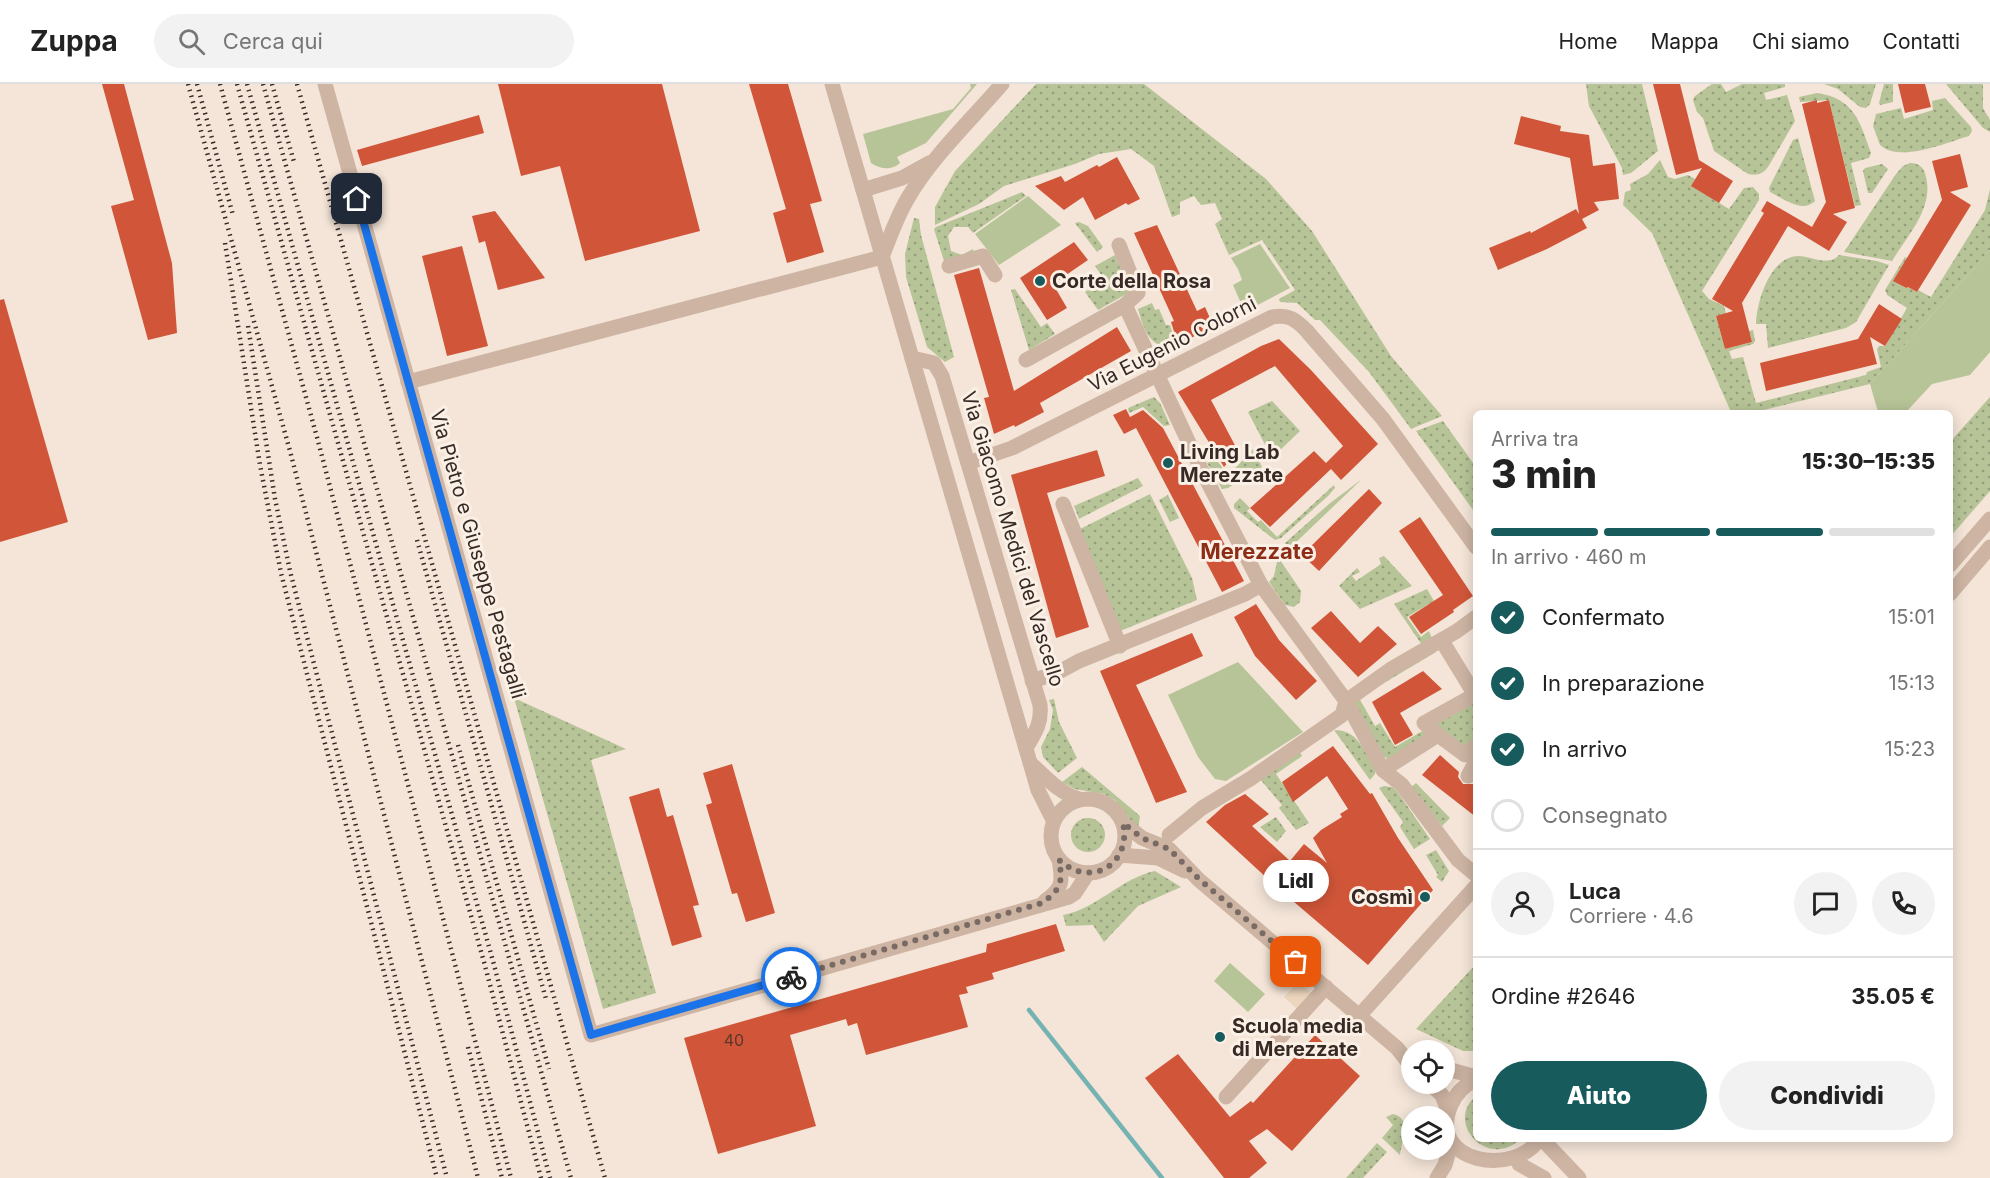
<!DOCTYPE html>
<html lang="it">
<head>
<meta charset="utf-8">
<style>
	:root { --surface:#fff; --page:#f2f2f2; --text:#222; --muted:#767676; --line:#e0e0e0; --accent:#185b5c }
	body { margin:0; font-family:Inter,sans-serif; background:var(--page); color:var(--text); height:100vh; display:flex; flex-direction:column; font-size:22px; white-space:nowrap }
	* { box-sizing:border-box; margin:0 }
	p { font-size:20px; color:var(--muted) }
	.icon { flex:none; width:33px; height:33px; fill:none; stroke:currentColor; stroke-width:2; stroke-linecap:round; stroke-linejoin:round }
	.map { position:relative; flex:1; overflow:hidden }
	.sheet { position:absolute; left:1473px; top:326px; width:480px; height:732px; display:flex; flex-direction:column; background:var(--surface); border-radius:9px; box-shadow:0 3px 15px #0003 }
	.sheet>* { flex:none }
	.controls { position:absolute; left:1401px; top:956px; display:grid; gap:12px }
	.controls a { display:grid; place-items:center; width:54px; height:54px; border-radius:50%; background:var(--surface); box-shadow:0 3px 15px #0003; font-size:30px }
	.pin { position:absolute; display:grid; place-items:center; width:51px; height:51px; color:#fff; margin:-26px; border-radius:12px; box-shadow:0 3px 9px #0006 }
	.courier { position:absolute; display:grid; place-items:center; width:60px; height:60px; margin:-30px; border:4px solid #1a73e8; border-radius:50%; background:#fff; color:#222; box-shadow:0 2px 8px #0007 }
	.bubble { position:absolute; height:42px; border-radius:21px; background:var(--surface); box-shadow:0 3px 15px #0003; font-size:20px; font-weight:800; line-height:42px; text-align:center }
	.headline em { font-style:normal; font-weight:800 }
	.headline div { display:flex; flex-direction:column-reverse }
	.headline { display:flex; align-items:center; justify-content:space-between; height:102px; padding:0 18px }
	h1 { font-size:39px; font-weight:800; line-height:45px }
	.bar { display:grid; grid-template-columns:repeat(4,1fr); gap:9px 6px; align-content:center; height:72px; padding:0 18px }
	.bar i { height:8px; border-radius:4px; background:var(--line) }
	.bar .current { background:var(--accent) }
	.bar p { grid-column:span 4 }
	.line { display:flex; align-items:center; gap:15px; padding:0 18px; border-top:2px solid var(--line) }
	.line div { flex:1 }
	.round { display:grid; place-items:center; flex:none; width:63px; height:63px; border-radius:32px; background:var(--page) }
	ol { padding:0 18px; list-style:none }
	li { display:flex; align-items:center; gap:18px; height:66px }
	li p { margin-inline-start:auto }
	li .icon { padding:6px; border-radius:50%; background:var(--accent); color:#fff; stroke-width:4 }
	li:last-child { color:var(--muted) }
	li i { width:33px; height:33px; border:3px solid var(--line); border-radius:50% }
	.cta { display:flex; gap:12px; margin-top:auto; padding:12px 18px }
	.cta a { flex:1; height:69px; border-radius:36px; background:var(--accent); color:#fff; font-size:24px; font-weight:800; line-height:69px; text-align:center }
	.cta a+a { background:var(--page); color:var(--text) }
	header { display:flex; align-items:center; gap:36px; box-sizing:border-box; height:84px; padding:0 30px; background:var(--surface); border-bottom:2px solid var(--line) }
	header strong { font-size:28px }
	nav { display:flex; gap:33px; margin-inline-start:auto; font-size:21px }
	.search { width:420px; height:54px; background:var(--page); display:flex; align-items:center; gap:15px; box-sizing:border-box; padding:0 21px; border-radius:33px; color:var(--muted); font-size:22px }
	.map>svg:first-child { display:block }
	.grass { fill:url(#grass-dots) }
	.park { fill:#b7c497 }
	.plaza { fill:#edd6be }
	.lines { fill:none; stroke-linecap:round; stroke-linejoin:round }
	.stream { stroke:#75b3b3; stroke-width:4.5 }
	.building { fill:#d15639 }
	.minor { stroke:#cdb4a3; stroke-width:15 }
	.rail { stroke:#372a26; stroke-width:4.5; stroke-dasharray:1.5 4.5; stroke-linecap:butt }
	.done { stroke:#796b64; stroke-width:6; stroke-dasharray:0 10.8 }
	.route { stroke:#1a73e8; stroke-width:8 }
	.poi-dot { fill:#185b5c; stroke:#fbf0e5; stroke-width:2 }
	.labels { text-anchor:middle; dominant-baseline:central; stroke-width:6; stroke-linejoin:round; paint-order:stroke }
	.number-label { font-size:16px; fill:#5e352b }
	.poi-label { font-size:20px; font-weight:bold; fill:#372a26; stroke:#fbf0e5; text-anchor:start }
	.street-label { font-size:20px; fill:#372a26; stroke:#fbf0e5 }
	.quarter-label { font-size:22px; font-weight:bold; fill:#8e2d17; stroke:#fbf0e5 }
</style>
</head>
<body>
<header>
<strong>Zuppa</strong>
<div class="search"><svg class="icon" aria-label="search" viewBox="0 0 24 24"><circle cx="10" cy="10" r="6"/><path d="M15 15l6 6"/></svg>Cerca qui</div>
<nav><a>Home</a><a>Mappa</a><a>Chi siamo</a><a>Contatti</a></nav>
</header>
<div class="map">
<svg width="1990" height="1094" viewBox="0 0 1990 1094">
	<defs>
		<pattern id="grass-dots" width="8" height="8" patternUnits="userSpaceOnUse" patternTransform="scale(1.5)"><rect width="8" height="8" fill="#b7c497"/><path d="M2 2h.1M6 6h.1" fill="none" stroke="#969f7b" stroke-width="1.8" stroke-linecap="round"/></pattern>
	</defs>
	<rect width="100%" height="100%" fill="#f4e5d8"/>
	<g class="grass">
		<path d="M1036,0h108l122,95 46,52 79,125 51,60 -31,13 -42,-57 -49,-52h-5l-18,-17 -17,-1 -1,-3 16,-9 -33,-50 -33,15 -14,-31 7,-5 -7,-16 -14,2 -7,-9 -14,6v12l-8,3 -18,-51 -23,-17 -32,5 -24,10 -71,22 -25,18 -44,21v-18l20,-36z"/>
		<path d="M1586,0h56l16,67 -27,22 -8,2 -1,-7 -33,-62z"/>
		<path d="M1712,0h9l5,8 16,-8h43v3l-21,6 2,7 21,-5 8,26 -27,46c-5,7 -11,9 -20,7l-34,-23 -11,-33 -6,-6 -4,-12 2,-4z"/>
		<path d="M1824,0h52l-6,20 -4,4 -6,-1 -22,-18z"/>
		<path d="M1884,0h9v18l-13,3 -1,-2z"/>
		<path d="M1946,0h37v24l7,12v12l-7,-4z"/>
		<path d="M1817,9c37,5 43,29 54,60l-2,5 -18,5 10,42 -6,1 -26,-106 -29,2 -1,-5z"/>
		<path d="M1945,14l26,29 1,4 -3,5c-24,7 -69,27 -89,9l-7,-19 3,-12 25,-6 3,11 29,-9 -1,-9z"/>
		<path d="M1798,54l17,63c-13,13 -32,-3 -45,-9l-1,-4 24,-48z"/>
		<path d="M1660,76l8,17 7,2 13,-4 7,4 -3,7 37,23 15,-21 9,-1 6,7v6l-57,91 7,8 15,7 2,8 -10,2 9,33 27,-7 -3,-11 4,-1 2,11 -2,3 -24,7 3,8 11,-2 13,46 110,-28 1,-3 14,-5 -4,-18 2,-3h6l22,-38 -20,-13 -2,-5 20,-33 2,1 -13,23 11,7 3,-1 9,5 1,-2 13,7 54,-87 5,-21v61l-120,134 -114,28h-25l-79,-179 -29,-28 2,-13 6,-2 -1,-6 18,-10z"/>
		<path d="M1910,79c10,0 14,5 16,14 8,31 -19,59 -34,84l-48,-9 52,-78 7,-8z"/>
		<path d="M1882,80l6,5 -16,24h-4l-5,-22 2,-3z"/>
		<path d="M1022,108l4,4 -53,37 -5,-6h-14l-6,9 3,15 11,4 11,-6 1,4 -30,8 -10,-32 2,-2z"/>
		<path d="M914,134l5,1 2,16 33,122 -9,5 -18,-15 -21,-70 -1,-23z"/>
		<path d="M1079,138l9,4 15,21 -6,5 -22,-29z"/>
		<path d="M1115,171l15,37 -32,18 -13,-18 19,-13 -9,-13z"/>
		<path d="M1839,171l38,6 12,4 -33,57 -10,6 -78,20 -2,-24h-10c1,-23 14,-67 42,-68 13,0 30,11 41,-1z"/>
		<path d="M1015,205l26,38 6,-4 8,11 -26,16 -18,-60z"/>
		<path d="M1152,219l3,7 4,-1 7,16h4l6,18 -10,5c-19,-6 -23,-21 -28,-39z"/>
		<path d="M1154,313l6,6 10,22 -6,1 -21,-19 -14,6 -1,-5z"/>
		<path d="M1990,313v94l-40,46v-95z"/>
		<path d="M1272,317l28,30 -28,27 -24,-46z"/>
		<path d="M1443,337l33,46v47l-60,-83z"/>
		<path d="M1253,365l9,18 -34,21 -6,1 -15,-26 9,-4 12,17z"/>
		<path d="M1138,394l5,8 -64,33 -5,-13z"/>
		<path d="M1362,395l-73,70 -4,-6 44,-39z"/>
		<path d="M1334,401l1,3 -7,8 -47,42 -6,2 -41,-32v-4l6,-6 10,10 -3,3 11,11 3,-2 16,17z"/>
		<path d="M1150,410l42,84 5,22 -77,31 -40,-102z"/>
		<path d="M1168,411l11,23 -9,4 -11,-22z"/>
		<path d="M1384,472l28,30 -52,23 -21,-23 18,-18 3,4 -8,4 4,5 25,-17 -2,-6z"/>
		<path d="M1278,473l23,34 -1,11 -6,5 -9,-2 -16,-23 5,-6z"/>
		<path d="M1427,505l7,12 -27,16 14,20 8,-6 4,10 -11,4 -28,-41z"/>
		<path d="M1436,568l-77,46 16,28 5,-3 15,24 29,-17 5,5 -24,18 -14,8 -8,-5 -28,-50 2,-9 71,-44z"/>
		<path d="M514,614l112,51 -35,11 65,233 -53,16z"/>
		<path d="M1054,615l5,23 18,36 -19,15 -15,-16 -2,-10 9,-18 3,-19 -4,-10z"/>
		<path d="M1476,616v40l-9,10 -33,-26z"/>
		<path d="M1334,646c25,0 29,21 42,39l-1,5 -5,6z"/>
		<path d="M1299,666l3,6 -26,18 33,49 -13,7 -17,-22 3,-3 -23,-27z"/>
		<path d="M1082,683l58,49 -2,14 -23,-30 -11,-6 -29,-5 -13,-7z"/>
		<path d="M1416,699l34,35 -8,8 -31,-39z"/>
		<path d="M1384,702l8,1 5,4 33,48 -16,10 -14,-22 3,-5 -24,-34z"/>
		<path d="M1276,733l10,14 -9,11 -17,-15z"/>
		<circle cx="1088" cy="751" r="17"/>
		<path d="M1436,766l13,21 -7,11 -6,-5 2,-2 -12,-20z"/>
		<path d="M1155,787l26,16 -43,19 -34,36 -11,-17 -27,1 -3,-11c34,-6 58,-37 92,-44z"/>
		<path d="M1476,880v87h-13l-47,-22z"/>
		<path d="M1476,1012v42l44,1c-31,31 -76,-16 -44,-43z"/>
		<path d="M1393,1030c19,4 9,26 7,41l-18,-17 11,-13 -7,-8z"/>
		<path d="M1377,1059l10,9 -24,26h-17z"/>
	</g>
	<g class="park">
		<path d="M970,0h7l-51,59 -29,14 3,6c-9,8 -20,6 -29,0l-8,-29 90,-25 18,-21z"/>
		<path d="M1028,112l33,29 -62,40 -24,-31z"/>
		<path d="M1260,160l30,44 -42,22 -3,-8 -5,-1 -7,-16 9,-5 -4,-11 -7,-11z"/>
		<path d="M1990,166v102l-20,23 -38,9 -26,28h-28l-8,-28z"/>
		<path d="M1238,578l65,70 -77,49 -11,-2 -17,-22 -30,-62z"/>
		<path d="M1230,879l35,31 -17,18 -34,-31z"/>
	</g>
	<path class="plaza" d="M1298,898l19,15 -10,21 -23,-21z"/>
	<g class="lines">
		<path class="stream" d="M1029,926l133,168"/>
	</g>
	<g class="building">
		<path d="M102,0h22l48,179 5,70 -29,7 -37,-134 23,-6z"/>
		<path d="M498,0h164l38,147 -115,30 -25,-95 -39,10z"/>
		<path d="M749,0h39l34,117 -12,3 14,48 -37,11 -14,-50 13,-4z"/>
		<path d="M1653,0h27l19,76 34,21 -14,22 -28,-17 11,-18 -26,7z"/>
		<path d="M1898,0h27l6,23 -26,6z"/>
		<path d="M1817,16v3l12,-3 26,108 -22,6 14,8 -18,29 -41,-25 -46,77 10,39 -27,7 -9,-33 17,-5 -21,-12 52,-86 -3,-2 6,-10 45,26 14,-25 -24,-98z"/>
		<path d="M479,31l5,18 -122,33 -5,-16z"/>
		<path d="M1521,32l40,10 -1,5 29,4 4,31 22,-3 4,36 -25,3 5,8 -17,9 5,9 -40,21 -49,21 -9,-22 41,-17 1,2 45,-24 3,5 -9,-56 -56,-14z"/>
		<path d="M1960,70l8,33 -18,5 21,13 -54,87 -9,-5 -2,1 -13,-7 49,-81 -10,-39z"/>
		<path d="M1117,73l23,42 -12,6 -2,-2 -31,17 -12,-23 -19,13 -29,-24 26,-10 4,6 32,-17 2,2z"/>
		<path d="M495,127l50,67 -47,12 -13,-49 -6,2 -7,-27z"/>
		<path d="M1157,141l40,86 8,-4 9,20 -36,17 -7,-22 3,-1 -40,-88z"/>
		<path d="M1074,158l14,18 -35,24 14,24 -20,12 -27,-42z"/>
		<path d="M462,162l26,100 -41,10 -25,-100z"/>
		<path d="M979,184l35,123 103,-64 14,24 -91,52 4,9 -29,15 -1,-2 -20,9 -10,-36 5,-1 -35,-122z"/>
		<path d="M4,215l64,223 -68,20v-242z"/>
		<path d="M1879,220l23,15 -17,27 -15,-9 7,27 -111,27 -6,-28 98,-24z"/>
		<path d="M1279,255l32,31 67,74 -37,36 -10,-11 -61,58 -20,-19 64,-57 16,16 -4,-4 17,-17 -68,-80 -64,34 27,51 -14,16 -46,-75 83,-46z"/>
		<path d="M1126,325l4,8 13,-7 20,18 81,153 -22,11 -86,-164 -12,6 -11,-19z"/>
		<path d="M1097,366l8,26 -58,17 42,134 -33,11 -45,-163z"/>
		<path d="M1369,405l13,14 -63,68 -17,-16z"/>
		<path d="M1420,433l53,79 -20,14 1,2 -33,22 -12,-17 34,-22 -44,-64z"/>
		<path d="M1256,520l23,36 38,41 -21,19 -41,-44 -21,-39z"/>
		<path d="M1331,527l29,32 18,-17 19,18 -39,33 -47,-49z"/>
		<path d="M1192,549l11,23 -67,29 51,107 -31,11 -56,-132z"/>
		<path d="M1423,587l19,18 -42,24 13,22 -18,10 -23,-43z"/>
		<path d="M1333,662l37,48 2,-1 26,45 35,52 -65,75 -88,-75 -74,-68 19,-17 20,-11 24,20 -17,12 38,35 14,-17 23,19 -14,-25 8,-8 21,-13 -2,-3 8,-5 -21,-33 -34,26 -11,-20z"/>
		<path d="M1440,671l19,17 -1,5 5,7h10l3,3v30l-54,-42z"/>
		<path d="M732,680l43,149 -29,9 -9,-29 -5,1 -26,-89 6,-2 -9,-30z"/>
		<path d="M659,704l8,29 6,-2 26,90 -6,1 9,31 -30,9 -43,-149z"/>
		<path d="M1056,840l9,27 -73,22 2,6 -28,8 2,6 -9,2 9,32 -102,28 -9,-32 -9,3 -2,-7 -56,16 26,91 -98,28 -34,-116 302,-86 1,-8z"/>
		<path d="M1315,951l45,41 -68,75 -25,-22 -18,12 18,22 -18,15h-25l-79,-100 33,-24 52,63 21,-16 2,2z"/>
	</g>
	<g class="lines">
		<g class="minor">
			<path d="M325,0l266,951 478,-138 6,-4 13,-20"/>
			<path d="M832,0l206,706 15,30"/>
			<path d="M863,106l39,-12 27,-15"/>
			<path d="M1119,161l19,48 -13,12 76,164 60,116 85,116 37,69 19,15 56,75 18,15"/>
			<path d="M882,173c8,-20 15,-41 26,-59 22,-39 65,-80 94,-114"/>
			<path d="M949,182l34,-10 12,19"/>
			<path d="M912,274l22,5 8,13 98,329c2,18 -5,28 -14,43"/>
			<path d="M1026,276l99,-55"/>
			<path d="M408,298l474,-125"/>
			<path d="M968,379l44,-15 260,-131c16,-3 23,2 34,13l77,89 93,128"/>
			<path d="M1063,420l57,142"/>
			<path d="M1950,481l40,-46"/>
			<path d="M1950,510l40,-47"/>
			<path d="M1442,557l33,54"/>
			<path d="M1032,597l25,-8 22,-12 166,-67 16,-9"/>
			<path d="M1438,651l-14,-12 52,-29"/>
			<path d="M1031,680c15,13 28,29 48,35"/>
			<path d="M1383,686l55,-35 27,20 11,-10"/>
			<path d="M1468,692l8,-15"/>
			<circle cx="1088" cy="752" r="37"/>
			<path d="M1123,739l19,15 27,11 30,31 198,168 15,19"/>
			<path d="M1169,751l33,-27 48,-29 92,-64 4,-14 45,-32 66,-38 19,-14"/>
			<path d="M1119,771l39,3 27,13"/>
			<path d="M1045,817c18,-13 18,-19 14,-41"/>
			<path d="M1359,932l117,-130"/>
			<path d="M1444,984l32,9"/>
			<path d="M1476,996c-12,5 -20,13 -25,25 -25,58 64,73 89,33"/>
			<path d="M1429,999l13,12 6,16"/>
			<path d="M1226,1013l100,-110"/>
			<path d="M1541,1054l38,40"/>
			<path d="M1519,1080l25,14"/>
			<path d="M1437,1094l8,-13 6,-21"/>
		</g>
		<g class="rail">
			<path d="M188,0l102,367 188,727"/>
			<path d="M197,0l36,131"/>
			<path d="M220,0l98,357 193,737"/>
			<path d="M237,0l247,878 57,216"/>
			<path d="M247,0l246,877 57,217"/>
			<path d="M263,0l308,1094"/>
			<path d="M272,0l22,78"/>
			<path d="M297,0l308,1094"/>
			<path d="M225,159l35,222 21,108 156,605"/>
			<path d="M248,242l27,173 15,72 157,607"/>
			<path d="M417,456l129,459"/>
			<path d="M458,661l91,324"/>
			<path d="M468,963l34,131"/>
		</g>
	</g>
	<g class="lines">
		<path class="done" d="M791,893l251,-74c19,-14 21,-20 17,-43 32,29 73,4 64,-37l19,15 27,11 30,30 97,83"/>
		<path class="route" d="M357,115l234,836 200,-58"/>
	</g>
	<g class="poi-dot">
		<circle cx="1040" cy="197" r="6"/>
		<circle cx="1168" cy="379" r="6"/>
		<circle cx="1425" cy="813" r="6"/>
		<circle cx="1220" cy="953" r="6"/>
	</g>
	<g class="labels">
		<g class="number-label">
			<text x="734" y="956">40</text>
		</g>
		<g class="poi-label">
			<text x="1052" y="197">Corte della Rosa</text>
			<text x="1180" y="368">Living Lab<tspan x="1180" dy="23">Merezzate</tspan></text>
			<text x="1413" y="813" text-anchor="end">Cosmì</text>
			<text x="1232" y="942">Scuola media<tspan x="1232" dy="23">di Merezzate</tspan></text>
		</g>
		<g class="street-label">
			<text transform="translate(1172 260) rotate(-27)">Via Eugenio Colorni</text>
			<text transform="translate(1013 455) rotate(73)">Via Giacomo Medici del Vascello</text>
			<text transform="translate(478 470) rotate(74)">Via Pietro e Giuseppe Pestagalli</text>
		</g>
		<g class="quarter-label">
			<text x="1257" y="467">Merezzate</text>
		</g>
	</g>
</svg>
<div class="controls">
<a><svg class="icon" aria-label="locate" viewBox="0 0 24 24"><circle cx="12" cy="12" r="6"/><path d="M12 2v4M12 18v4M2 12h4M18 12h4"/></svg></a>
<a><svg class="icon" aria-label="layers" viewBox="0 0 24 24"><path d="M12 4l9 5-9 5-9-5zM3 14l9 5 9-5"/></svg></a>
</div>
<div class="pin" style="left:1296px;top:878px;background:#ea580c"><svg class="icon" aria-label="bag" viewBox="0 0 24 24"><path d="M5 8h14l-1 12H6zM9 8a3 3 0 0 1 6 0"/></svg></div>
<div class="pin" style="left:357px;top:115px;background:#1f2937"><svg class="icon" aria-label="home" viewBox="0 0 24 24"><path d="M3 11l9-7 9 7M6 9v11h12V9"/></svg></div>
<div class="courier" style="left:791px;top:893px"><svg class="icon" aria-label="bike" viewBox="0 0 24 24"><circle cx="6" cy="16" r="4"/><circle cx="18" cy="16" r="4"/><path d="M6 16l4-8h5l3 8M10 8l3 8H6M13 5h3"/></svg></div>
<div class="bubble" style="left:1263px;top:776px;width:66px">Lidl</div>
<section class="sheet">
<div class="headline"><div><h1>3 min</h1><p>Arriva tra</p></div><em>15:30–15:35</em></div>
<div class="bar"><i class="current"></i><i class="current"></i><i class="current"></i><i></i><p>In arrivo · 460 m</p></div>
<ol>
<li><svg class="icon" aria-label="check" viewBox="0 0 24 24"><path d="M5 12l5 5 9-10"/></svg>Confermato<p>15:01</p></li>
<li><svg class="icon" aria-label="check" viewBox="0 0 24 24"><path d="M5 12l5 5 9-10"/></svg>In preparazione<p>15:13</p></li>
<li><svg class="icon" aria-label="check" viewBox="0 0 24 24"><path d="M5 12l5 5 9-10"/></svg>In arrivo<p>15:23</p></li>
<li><i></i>Consegnato</li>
</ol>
<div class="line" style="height:108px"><a class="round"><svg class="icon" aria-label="person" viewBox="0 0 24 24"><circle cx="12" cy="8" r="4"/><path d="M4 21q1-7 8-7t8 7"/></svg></a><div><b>Luca</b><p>Corriere · 4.6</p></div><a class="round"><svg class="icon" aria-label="chat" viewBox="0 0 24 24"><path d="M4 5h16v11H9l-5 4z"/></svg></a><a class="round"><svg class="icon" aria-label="phone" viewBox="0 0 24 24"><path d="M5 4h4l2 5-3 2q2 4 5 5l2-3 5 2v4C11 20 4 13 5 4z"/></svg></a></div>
<div class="line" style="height:78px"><div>Ordine #2646</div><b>35.05 €</b></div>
<div class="cta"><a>Aiuto</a><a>Condividi</a></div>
</section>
</div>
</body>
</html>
